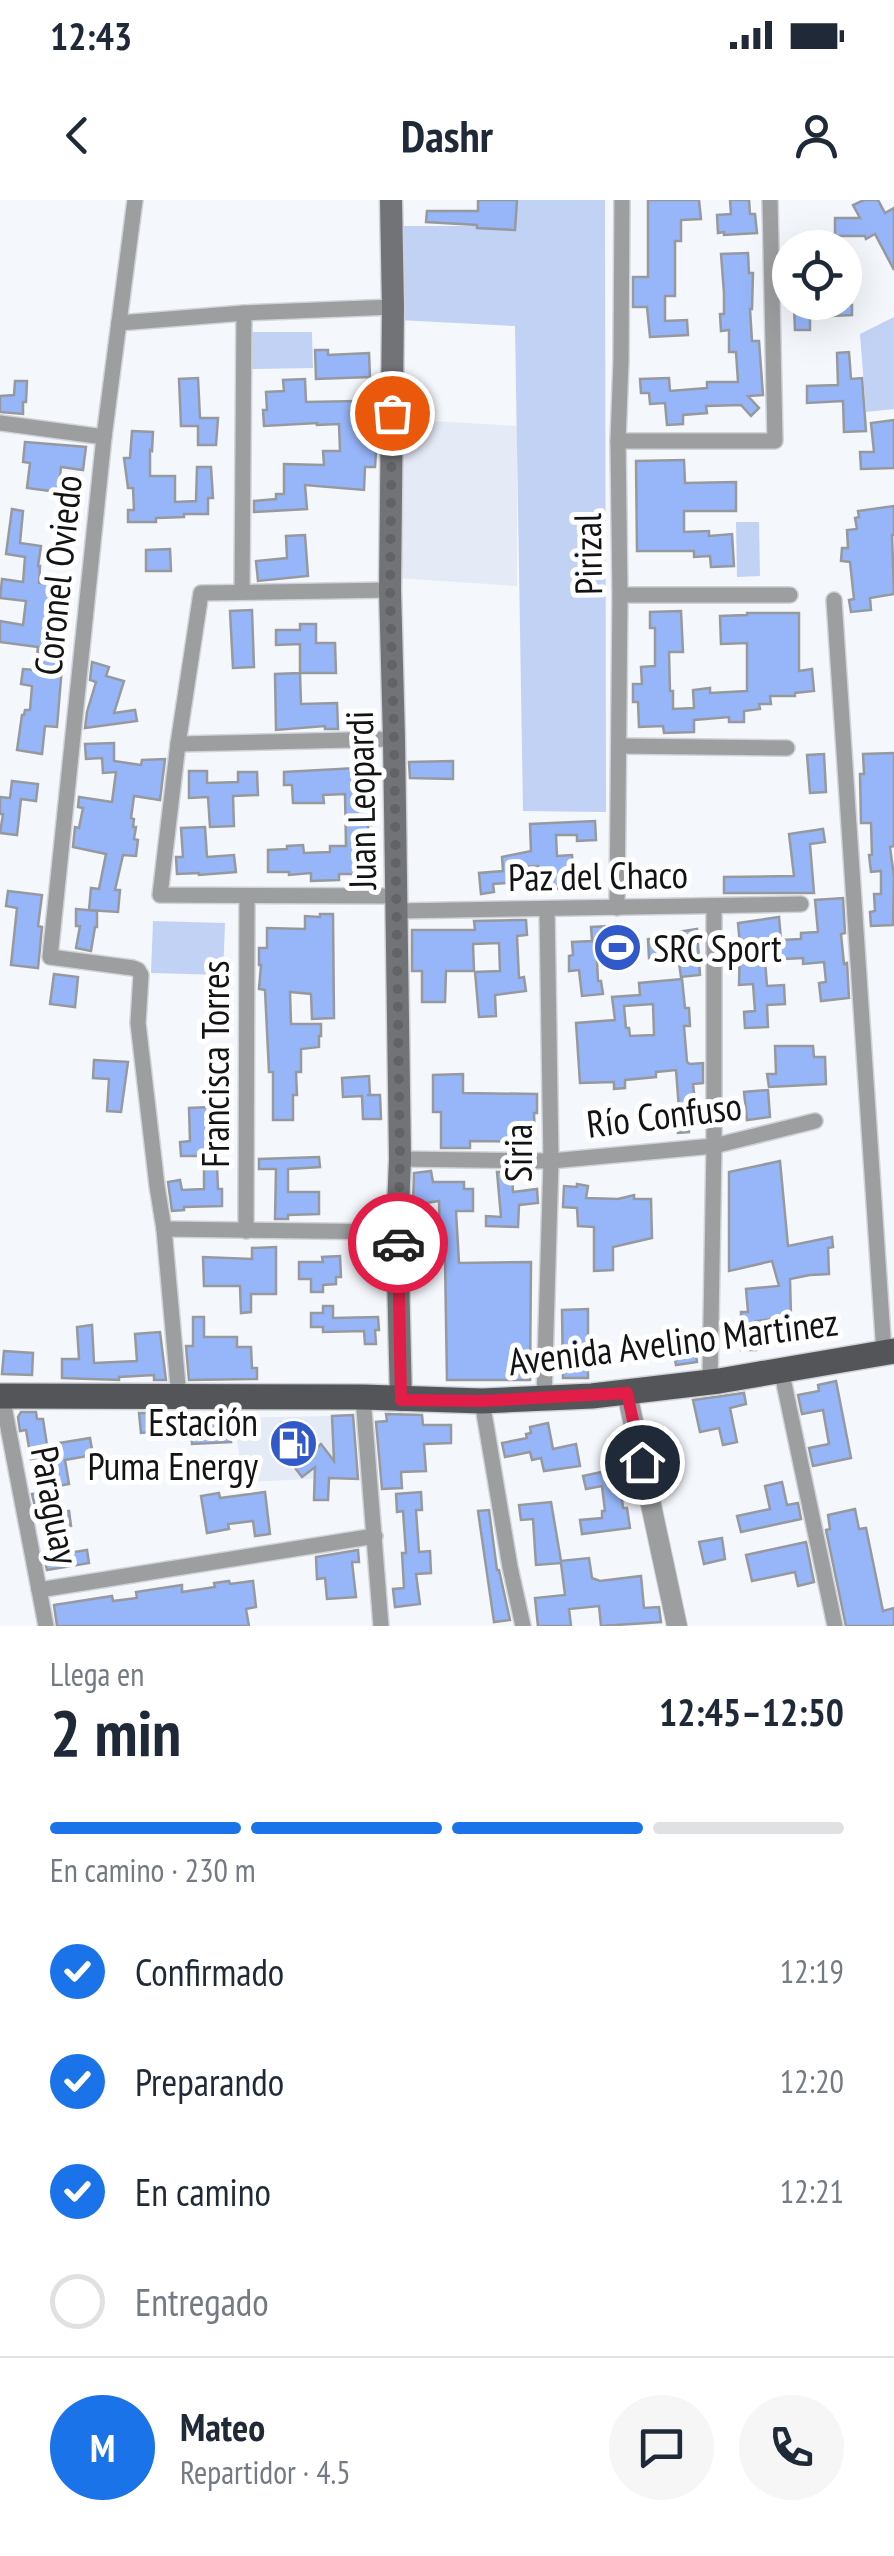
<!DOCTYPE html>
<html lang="es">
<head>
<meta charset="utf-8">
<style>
	:root { --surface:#fff; --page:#f6f6f7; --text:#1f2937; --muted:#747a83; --line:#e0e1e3; --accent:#1a73e8 }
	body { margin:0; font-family:"PT Sans Narrow",sans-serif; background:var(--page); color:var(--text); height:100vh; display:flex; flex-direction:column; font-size:38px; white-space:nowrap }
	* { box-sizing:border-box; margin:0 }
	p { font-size:32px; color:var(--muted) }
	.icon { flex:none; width:55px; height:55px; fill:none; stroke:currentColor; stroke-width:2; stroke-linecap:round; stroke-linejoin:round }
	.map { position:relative; height:1426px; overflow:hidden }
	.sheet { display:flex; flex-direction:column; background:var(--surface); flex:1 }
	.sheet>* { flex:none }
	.buttons { position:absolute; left:772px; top:30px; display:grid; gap:20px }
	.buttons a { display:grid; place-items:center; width:90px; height:90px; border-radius:50%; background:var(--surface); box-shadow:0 10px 40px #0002; font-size:50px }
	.pin { position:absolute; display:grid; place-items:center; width:85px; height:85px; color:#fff; margin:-42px; border:5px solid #fff; border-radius:50%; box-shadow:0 2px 10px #0007 }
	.courier { position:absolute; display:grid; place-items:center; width:100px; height:100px; margin:-50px; border:8px solid #e11d48; border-radius:50%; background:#fff; color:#222; box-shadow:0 2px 12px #0007 }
	.head em { font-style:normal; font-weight:800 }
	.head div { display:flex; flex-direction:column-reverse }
	.head { display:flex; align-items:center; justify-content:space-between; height:170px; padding:0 50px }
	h1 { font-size:65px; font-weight:800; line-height:75px }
	.bar { display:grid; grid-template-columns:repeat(4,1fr); gap:15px 10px; align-content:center; height:120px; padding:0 50px }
	.bar i { height:12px; border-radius:8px; background:var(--line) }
	.bar .on { background:var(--accent) }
	.bar p { grid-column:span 4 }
	.line { display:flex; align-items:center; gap:25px; padding:0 50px; border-top:2px solid var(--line) }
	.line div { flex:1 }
	.round { display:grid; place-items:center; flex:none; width:105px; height:105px; border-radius:52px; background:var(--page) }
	ol { padding:0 50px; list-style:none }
	li { display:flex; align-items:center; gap:30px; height:110px }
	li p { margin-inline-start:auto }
	li .icon { padding:10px; border-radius:50%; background:var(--accent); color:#fff; stroke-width:4 }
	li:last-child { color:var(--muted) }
	li i { width:55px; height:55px; border:5px solid var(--line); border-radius:50% }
	.status { display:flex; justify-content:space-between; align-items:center; height:70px; padding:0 50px; background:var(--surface); direction:ltr }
	.status svg { height:28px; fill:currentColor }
	header { display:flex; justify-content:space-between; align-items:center; height:130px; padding:0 50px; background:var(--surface); font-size:45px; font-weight:800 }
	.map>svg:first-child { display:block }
	.built { fill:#e4eaf6 }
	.green { fill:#c2d2f5 }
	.building { fill:#97b6fa; stroke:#96999e; stroke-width:2.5; fill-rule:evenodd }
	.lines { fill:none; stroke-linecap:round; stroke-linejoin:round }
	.minor-casing { stroke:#d0d3d7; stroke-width:18 }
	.tertiary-casing { stroke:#d0d3d7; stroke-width:22 }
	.secondary-casing { stroke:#d0d3d7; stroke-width:25 }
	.primary-casing { stroke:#d0d3d7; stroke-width:28 }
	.minor { stroke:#9c9ea0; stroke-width:15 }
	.tertiary { stroke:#9c9ea0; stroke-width:20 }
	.secondary { stroke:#727376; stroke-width:22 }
	.primary { stroke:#545559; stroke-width:25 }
	.done { stroke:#616366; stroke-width:10; stroke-dasharray:0 18 }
	.route { stroke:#e11d48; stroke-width:12 }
	.labels { text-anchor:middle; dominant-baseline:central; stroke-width:10; stroke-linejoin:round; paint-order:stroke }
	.street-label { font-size:38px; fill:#121315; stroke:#fff }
	.poi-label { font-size:38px; fill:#121315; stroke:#fff; text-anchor:start }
</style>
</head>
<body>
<div class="status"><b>12:43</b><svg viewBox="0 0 49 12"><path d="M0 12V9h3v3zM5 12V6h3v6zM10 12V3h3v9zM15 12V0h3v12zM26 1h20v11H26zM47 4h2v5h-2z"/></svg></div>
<header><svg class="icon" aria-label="back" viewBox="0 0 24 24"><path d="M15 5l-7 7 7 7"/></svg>Dashr<svg class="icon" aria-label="person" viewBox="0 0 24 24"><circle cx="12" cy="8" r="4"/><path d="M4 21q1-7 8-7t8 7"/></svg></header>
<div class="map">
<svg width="894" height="1426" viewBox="0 0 894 1426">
	<rect width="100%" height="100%" fill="#f4f7fc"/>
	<g class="built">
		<path d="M396,219l121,7v160l-120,-8z"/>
		<path d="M333,1216v62l-90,4 -9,-64z"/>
	</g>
	<g class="green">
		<path d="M514,0h91l1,612 -83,-1 -8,-485 -117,-6 1,-94h114z"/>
		<path d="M894,117v92l-28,3 -6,-78z"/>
		<path d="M252,132h60l1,36 -61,1z"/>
		<path d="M736,322h23l1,54 -23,1z"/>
		<path d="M153,721l72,2 -2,52 -72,-2z"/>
	</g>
	<g class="building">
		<path d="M478,0h39l-2,30 -38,-2v-3l-51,-3 1,-11h51z"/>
		<path d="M648,0h51l2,19 -20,1v21h-6v55h-10v25l22,-1 1,15 -38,2 -3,-30h-14v-30h15z"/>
		<path d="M730,0h19l1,14h5l2,19 -33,2v-3l-6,1 -1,-18 14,-1z"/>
		<path d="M864,0h14l7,13 9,-5v62l-19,-36 -9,5 -1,-3h-30v-18h25l-7,-13z"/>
		<path d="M748,53l1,20h4l-1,36h-2l2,32h7l4,54 -15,1 11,12 -8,8 -10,-11 -35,1 1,7 -24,2v9l-16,1 -2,-22 -15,1 -1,-11h-8l-1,-14 29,-1 1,13 37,-3v-6h31l-2,-30h-7v-22l-8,1 -1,-17h4v-21l-3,-39z"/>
		<path d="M818,102l34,3v10l-42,2v13h-15l-1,-23 25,-1z"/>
		<path d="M315,150h13v5l41,-2 1,24 -54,2z"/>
		<path d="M849,152l2,27 11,-1 4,53 -22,1 -1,-31 -36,2v-17l31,-1 -1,-32z"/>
		<path d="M198,178l2,40h18l-2,27h-18v-19h-17l-2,-47z"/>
		<path d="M305,179l1,23 52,-1 4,38 15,-2 -2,30h-10l-1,23 -59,-5 2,24 -53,3v-11l22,-2v-5h8v-30l40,1 -1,-14h17l-1,-27 -22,1v-2l-53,3 -1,-16h4l-1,-18 18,-1 -1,-11z"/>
		<path d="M15,181h12l-1,21h-3v12l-23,-2v-16l14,-1z"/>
		<path d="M894,220v48l-33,1 -1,-17h14l-3,-29z"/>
		<path d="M132,231l21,1 -1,19 -2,-1v26h25v26l21,-1 1,-34h14l2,31h-5v16h-24v3l-28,1v4h-28v-12h6l-1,-22h-5l-4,-30h6z"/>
		<path d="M25,242l61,5 -3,23 -22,-3 -3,25 -31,-4 3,-25 -7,-1z"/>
		<path d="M684,260l1,23 51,-1v29h-52v21l25,-1v5l23,-2 2,32 -23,1 -1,-11 -16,1v-6h-57l-1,-90z"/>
		<path d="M894,306v29h-2l2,59 -24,4 1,12 -20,2 -2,-12 5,-1 -4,-37 -9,-1 1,-13h6l-1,-18 10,-1 -2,-11 4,-1 -1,-6z"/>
		<path d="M12,309l11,2 -3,32 21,3 -3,20h2l-1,17 18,2 -4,29 9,2 -2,13 5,1 -8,97 -12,-1 -3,28 -25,-4 5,-35h2l1,-5h5l2,-24 -11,-2 2,-15 12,1 3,-23 -38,-5v-21l23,4 3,-24 -26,-3 2,-19 21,3 2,-25 -19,-3z"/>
		<path d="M305,335l3,41 -50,5 -2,-20 31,-3 -1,-22z"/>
		<path d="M170,349l1,22h-25v-21z"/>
		<path d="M252,410l2,57 -21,1 -3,-57z"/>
		<path d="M681,411l2,41h-14l1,39h3v18l21,-1 -1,-18 17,-2v5l37,-2v-48l-26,1 -1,-28 27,-1v-2h52v58l13,-2 2,22 -19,2v3h-25l1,8h-12l1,5 -16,2v11h-15v-5l-35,3v12l-30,1 -1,-7 -24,1 -1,-25h-5v-18h9l-1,-17 14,-1v-38h-5v-16z"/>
		<path d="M300,424h16v19h19l1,30h-36l1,31 36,-1 1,26h-13v-3l-49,4 -1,-56 25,-1v-29l-24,1v-15h24z"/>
		<path d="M92,462l17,5 -3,9 18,5 -10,32 21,-3 2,11 -52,7 2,-16 9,-30 -6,-2z"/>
		<path d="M114,543v18l27,4 1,-5 23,-1 -5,41 -26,-4 -3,22 3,1 -1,8h3l-2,12 4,1 -2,16 -13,-1 -8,35h5l-2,22 -29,-2 2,-22 8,1 7,-35 -33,-7 2,-20 4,1 4,-20 -5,-1 1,-10 33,5 4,-30 -13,1 -1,-15 -16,1 -1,-15z"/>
		<path d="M894,553v93l-4,1 4,30 -1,48 -22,1 -1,-14 5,-1 -1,-17h7v-23l-10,1 -2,-17h3l-1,-32h-10l-1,-49h4l-1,-20z"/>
		<path d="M824,554l2,38 -16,1 -3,-38z"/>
		<path d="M453,561v18l-43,-1 -1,-16z"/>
		<path d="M356,568l2,37h12l1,20h-3l1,29h-14v20h-16v6l-28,1v-8l-22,2v-3h-21v-22l19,-1v-3l16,-1 1,8 26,-1v-6h16l-1,-52 -22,1 1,8h-31l-1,-18h-8v-13z"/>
		<path d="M189,571h18v12l31,-1v-10h19l1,23 -25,1 1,30 -24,1 -2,-30 -19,1z"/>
		<path d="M12,581l26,3 -2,17 -15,-2 -4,36 -17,-2 3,-19h-3v-17l10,1z"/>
		<path d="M595,621l1,19 -19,1v-6h-21l1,21 15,-1 3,32 -35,3 -2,-24 -21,1 1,15 -25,2 1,8 -13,2 -2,-21 24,-2 -1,-14 29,-6 -1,-27z"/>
		<path d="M205,627l2,30 27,-2 2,17 -37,3v-2l-22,1 -1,-17h7l-2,-29z"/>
		<path d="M823,629l2,13 -15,2 4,49h-90v-16l70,-1 -5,-42z"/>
		<path d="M8,691l34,4 -4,31 4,1 -4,41 -27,-3 6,-57 -11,-2z"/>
		<path d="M843,698l2,35 -4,1 3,30 3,-1 2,35 -28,3 -2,-18 7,-1 -2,-20 -21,2v-6l-38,2 2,26 17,-1 1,19 -18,1 1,22 -23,1 -1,-16 11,-1 -2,-27 -14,1 1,-40 -2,-22 41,-6 2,23 20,-1v-6l17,-1 -3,-32z"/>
		<path d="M76,709l21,2v16h-2l-4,24 -15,-3 4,-22h-4z"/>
		<path d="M320,714h13l1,104 -22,1 -1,-25 -21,-2 1,32h30v12h-2v11l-18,2v23h-5l1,23h-4v25h-20v-48h-4l-4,-82 -6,-1 2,-24h-2v-17h8v-20l38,1v-13l15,1z"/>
		<path d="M516,720h10l1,15 -10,1 2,42 5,-1 2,14 -31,4 1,21 -17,1 -4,-45 25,-1 -1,-28 -26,1 1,27h-28l-1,31h-23v-31h-10v-41h63l-1,-9z"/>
		<path d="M608,726l1,24h-3l1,10 -10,1 1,20h3l2,13 -21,2 -3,-26 -10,1v-15l4,-1 -1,-13 20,-1 -1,-14z"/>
		<path d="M697,729l3,46 -19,2 -3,-22 -29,3 -1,-19 29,-3v-4z"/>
		<path d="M54,774l24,3 -3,30 -25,-3z"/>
		<path d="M682,779l3,29h4l1,18h-6l3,36 3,2 13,-1v20l-10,1 2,18 -7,1 1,29 -11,1 1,-24 -3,-39 -20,2v5l-31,3v8l-11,1v-7l-34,1 -4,-60 39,-3 -3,-23 28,-2 -1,-12zM653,804l1,31 -24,1 -1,-8h-3l-2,-22z"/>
		<path d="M775,846h38l1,11h11l1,27 -57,3 -2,-13h9z"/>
		<path d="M94,860l34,2 -7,50 -14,-1 2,-32 -16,-1z"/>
		<path d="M463,874v19l74,1v19h-3l1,29 -65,-1v7h-29v-36h-8v-37z"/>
		<path d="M369,876l1,19h-3h13l1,24h-18l-1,-23 -19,1 -1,-19z"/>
		<path d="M768,890l2,27 -23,3 -3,-28z"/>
		<path d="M209,907l1,34h6l2,48h4v17l-38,1v3l-12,1 -4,-29 12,-2 2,10 22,-1v-33h-23l-1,-14 10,-1 -1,-33z"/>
		<path d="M319,957l1,10 -32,2v23h31v22l-31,1v4h-13l1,-50h-17v-10z"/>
		<path d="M780,961l8,85 44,-9 1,10 -5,1 1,26 -19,1 -20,4 1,38 -35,4v29h-15v-38h7l-2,-23 33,-3 -7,-25 -43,10v-99z"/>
		<path d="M431,971l2,11h31v7h9v22h-17l3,52 72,-1 -1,118h-83l-2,-120h-23v-17h18l-1,-42 -26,4 1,-32z"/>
		<path d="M497,972h15l1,20 24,-3 1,14 -19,2 -1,22 -32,-1v-10l15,1z"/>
		<path d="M577,984l11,2 -2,12 32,1 16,-4v4h17l1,39 -39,9v23l-19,1v-44l-16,-1 -1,-18 -14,-1 1,-21 13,1z"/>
		<path d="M276,1047v47h-25v18l-10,1 -1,-27h-36l-1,-29 49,2v-11z"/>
		<path d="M340,1056l1,21h-5v7l-13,1v7h-12v-13h-12v-17h24l-1,-5z"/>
		<path d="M323,1106h10v12l45,-1 1,13h-4l1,14h-11l-1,-13 -41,1v-5h-12v-14h12z"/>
		<path d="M588,1109v69h-25l-1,-68z"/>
		<path d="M193,1117h11v20h33v10h14l1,21h5v11l-68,1 -3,-34h7z"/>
		<path d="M92,1125l2,38 43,-2 -2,-27 25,-2 6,48h-12v-5l-35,2v3l-57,-2v-19h17l-2,-32z"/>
		<path d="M694,1138l3,24 -21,3 -4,-23z"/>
		<path d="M4,1151l29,2 -1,22 -30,-1z"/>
		<path d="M836,1181l15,77 -38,8 -4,-18 20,-4 -6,-34 -21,4 -4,-19 21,-4 -1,-6z"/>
		<path d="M744,1193l2,11 -16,4 7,34 -14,3 -4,-17 -19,4 -7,-32z"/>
		<path d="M21,1212h15l1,7h6l4,26 43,-7 3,17 -28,5 4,24 -17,3 -6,-31 -15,3 -5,-29 -6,1 -2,-14z"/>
		<path d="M139,1213h25l2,24 -14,1 -1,-6 -10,1z"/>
		<path d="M386,1214l36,1 1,10h28v18l-27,1 2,27 -25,1 1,16 -20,1 -6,-67 11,-1z"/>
		<path d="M353,1215l5,64 -29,-1 -1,22h-14l1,-33 -13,10 -13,-17 -8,-4v-33h21v38l19,-17 13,17 -2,-45z"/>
		<path d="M229,1216l2,26 -39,2 -1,-27z"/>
		<path d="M548,1223l5,26 23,-5 4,22 -36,5 -3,-13 -9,2 -2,-8 -25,5 -3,-14 25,-5 -1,-4 5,-1 -1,-6z"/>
		<path d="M626,1254l4,18 -11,2 4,34h4l3,20 -48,6 -2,-14 22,-2v-7h3l-3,-25 -16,3 -3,-13 23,-5 -3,-12z"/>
		<path d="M782,1282l5,23 11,-2 3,16 -60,13 -4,-16 33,-7 -5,-23z"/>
		<path d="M54,1291l3,22 12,-2 2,15 -22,3 -3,-19 -10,1 -4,-17z"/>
		<path d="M265,1292l5,42 -15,2 -2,-15 -25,3 1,5 -22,4 -6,-37 18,-3 1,5z"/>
		<path d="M421,1292l1,18h-6l3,42 11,-1 1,22 -15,1 4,30 -25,3 -2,-18 11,-1 -2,-35h4l-3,-42 -6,1 -1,-18z"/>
		<path d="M551,1302l10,59 28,-3 3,20 8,3 41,-5 3,32 15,-1 2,15 -60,4 -2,-20 -30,3 2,17h-33l-3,-28 30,-3 -4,-32 -25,2 -3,-46 -12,1 -2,-15z"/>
		<path d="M855,1309l4,20 7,-1 17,83 11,-3v18h-48l-20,-96 4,-1 -2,-14z"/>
		<path d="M489,1310l8,60h2l11,50 -16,2 -16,-111z"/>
		<path d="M722,1338l3,21 -21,5 -5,-22z"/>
		<path d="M806,1342l8,40 -16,4 -3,-14 -43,9 -6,-26z"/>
		<path d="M87,1350l2,13 -42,7 -3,-13z"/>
		<path d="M358,1350l1,12h-7l4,35 -29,2 -2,-21 -8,1 -1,-22z"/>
		<path d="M229,1381l1,3 23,-3 3,26 -10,2 3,17h-192l-3,-21 58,-9 1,5 24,-3 -1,-6 46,-7v7l33,-5 -1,-4z"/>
	</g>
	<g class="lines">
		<defs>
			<g id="minor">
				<path d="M135,0l-31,237 -54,520 83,11 5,2 3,5 -3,48 19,163 7,43 15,168"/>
				<path d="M119,123l125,-10 149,-6"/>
				<path d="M0,223l104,14"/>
				<path d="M618,241h157l-5,-241"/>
				<path d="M390,390l-189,3 -23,151 -18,151 236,1"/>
				<path d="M242,392l2,-279"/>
				<path d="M620,395h170"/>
				<path d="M834,400l50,753"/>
				<path d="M178,544l216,-5"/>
				<path d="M619,546l168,2"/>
				<path d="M617,708l3,-313 -2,-154 3,-80 1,-161"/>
				<path d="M396,711l405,-7"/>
				<path d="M400,959l151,2 163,-15 101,-25"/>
				<path d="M164,1029l233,3"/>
				<path d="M246,1031l1,-334"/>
				<path d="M781,1169l54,257"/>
				<path d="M710,1182l4,-236v-240"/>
				<path d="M2,1196l44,230"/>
				<path d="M363,1197l18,229"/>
				<path d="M544,1198l7,-237 -4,-252"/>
				<path d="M482,1201l28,166 13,59"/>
				<path d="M39,1390l336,-54"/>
			</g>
			<path id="tertiary" d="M627,1193l50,233"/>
			<path id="secondary" d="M391,0l2,107 -3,283 4,149 6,420 -3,73 4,168"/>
			<path id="primary" d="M0,1196l363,1 119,4 110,-5 127,-15 175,-30"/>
		</defs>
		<use href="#minor" class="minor-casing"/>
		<use href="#tertiary" class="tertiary-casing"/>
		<use href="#secondary" class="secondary-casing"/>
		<use href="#primary" class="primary-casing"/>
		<use href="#minor" class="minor"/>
		<use href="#tertiary" class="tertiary"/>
		<use href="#secondary" class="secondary"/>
		<use href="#primary" class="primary"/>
	</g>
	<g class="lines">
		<path class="done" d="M392,213l-2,177 4,149 6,420 -2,84"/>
		<path class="route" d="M398,1043l3,157 81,1 145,-8 15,69"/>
	</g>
	<defs>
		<symbol id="stadium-disc" viewBox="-11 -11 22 22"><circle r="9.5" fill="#3159c9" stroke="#fff"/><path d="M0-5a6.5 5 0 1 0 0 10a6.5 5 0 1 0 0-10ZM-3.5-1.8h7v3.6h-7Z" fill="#fff"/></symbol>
		<symbol id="fuel-disc" viewBox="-11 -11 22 22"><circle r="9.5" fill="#3159c9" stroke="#fff"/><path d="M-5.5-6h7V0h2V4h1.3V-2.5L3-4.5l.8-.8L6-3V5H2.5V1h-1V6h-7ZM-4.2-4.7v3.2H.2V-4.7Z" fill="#fff"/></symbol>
	</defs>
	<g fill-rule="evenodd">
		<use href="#stadium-disc" x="590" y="720" width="55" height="55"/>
		<use href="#fuel-disc" x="266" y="1216" width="55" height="55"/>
	</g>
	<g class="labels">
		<g class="street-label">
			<text transform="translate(587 354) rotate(-91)">Pirizal</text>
			<text transform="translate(57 375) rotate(-84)">Coronel Oviedo</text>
			<text transform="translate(360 600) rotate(-91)">Juan Leopardi</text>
			<text transform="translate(598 675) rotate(-1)">Paz del Chaco</text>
			<text transform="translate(214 864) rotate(-90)">Francisca Torres</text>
			<text transform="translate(664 914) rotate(-7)">Río Confuso</text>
			<text transform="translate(517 953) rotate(-90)">Siria</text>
			<text transform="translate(673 1141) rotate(-7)">Avenida Avelino Martinez</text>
			<text transform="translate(56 1305) rotate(79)">Paraguay</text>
		</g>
		<g class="poi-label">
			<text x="653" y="747">SRC Sport</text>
			<text x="258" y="1221" text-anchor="end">Estación<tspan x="258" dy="44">Puma Energy</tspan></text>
		</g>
	</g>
</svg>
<div class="buttons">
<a><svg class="icon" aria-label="locate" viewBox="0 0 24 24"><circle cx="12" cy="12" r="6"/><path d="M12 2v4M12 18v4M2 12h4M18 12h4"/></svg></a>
</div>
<div class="pin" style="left:392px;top:213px;background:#ea580c"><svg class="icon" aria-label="bag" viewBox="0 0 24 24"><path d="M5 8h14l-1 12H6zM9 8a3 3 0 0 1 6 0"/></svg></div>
<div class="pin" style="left:642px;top:1262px;background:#1f2937"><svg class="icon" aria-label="home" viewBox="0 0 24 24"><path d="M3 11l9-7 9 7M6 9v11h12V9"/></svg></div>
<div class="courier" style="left:398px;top:1043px"><svg class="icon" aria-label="car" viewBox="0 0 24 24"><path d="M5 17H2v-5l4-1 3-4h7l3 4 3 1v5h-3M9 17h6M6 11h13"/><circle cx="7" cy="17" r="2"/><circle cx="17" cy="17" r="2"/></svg></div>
</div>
<section class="sheet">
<div class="head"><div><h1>2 min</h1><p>Llega en</p></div><em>12:45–12:50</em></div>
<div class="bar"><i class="on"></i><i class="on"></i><i class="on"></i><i></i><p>En camino · 230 m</p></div>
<ol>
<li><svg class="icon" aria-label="check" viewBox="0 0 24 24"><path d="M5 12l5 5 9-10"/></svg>Confirmado<p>12:19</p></li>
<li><svg class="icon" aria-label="check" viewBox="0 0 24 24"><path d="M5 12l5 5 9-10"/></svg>Preparando<p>12:20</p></li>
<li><svg class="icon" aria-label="check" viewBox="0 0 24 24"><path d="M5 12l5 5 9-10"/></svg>En camino<p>12:21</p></li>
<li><i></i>Entregado</li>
</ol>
<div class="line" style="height:180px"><b class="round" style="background:var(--accent);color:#fff">M</b><div><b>Mateo</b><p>Repartidor · 4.5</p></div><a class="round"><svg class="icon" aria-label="chat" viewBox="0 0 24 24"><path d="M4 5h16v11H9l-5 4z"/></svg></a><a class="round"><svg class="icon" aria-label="phone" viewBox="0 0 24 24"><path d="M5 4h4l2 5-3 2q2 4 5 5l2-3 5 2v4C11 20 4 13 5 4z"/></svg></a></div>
</section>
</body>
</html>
